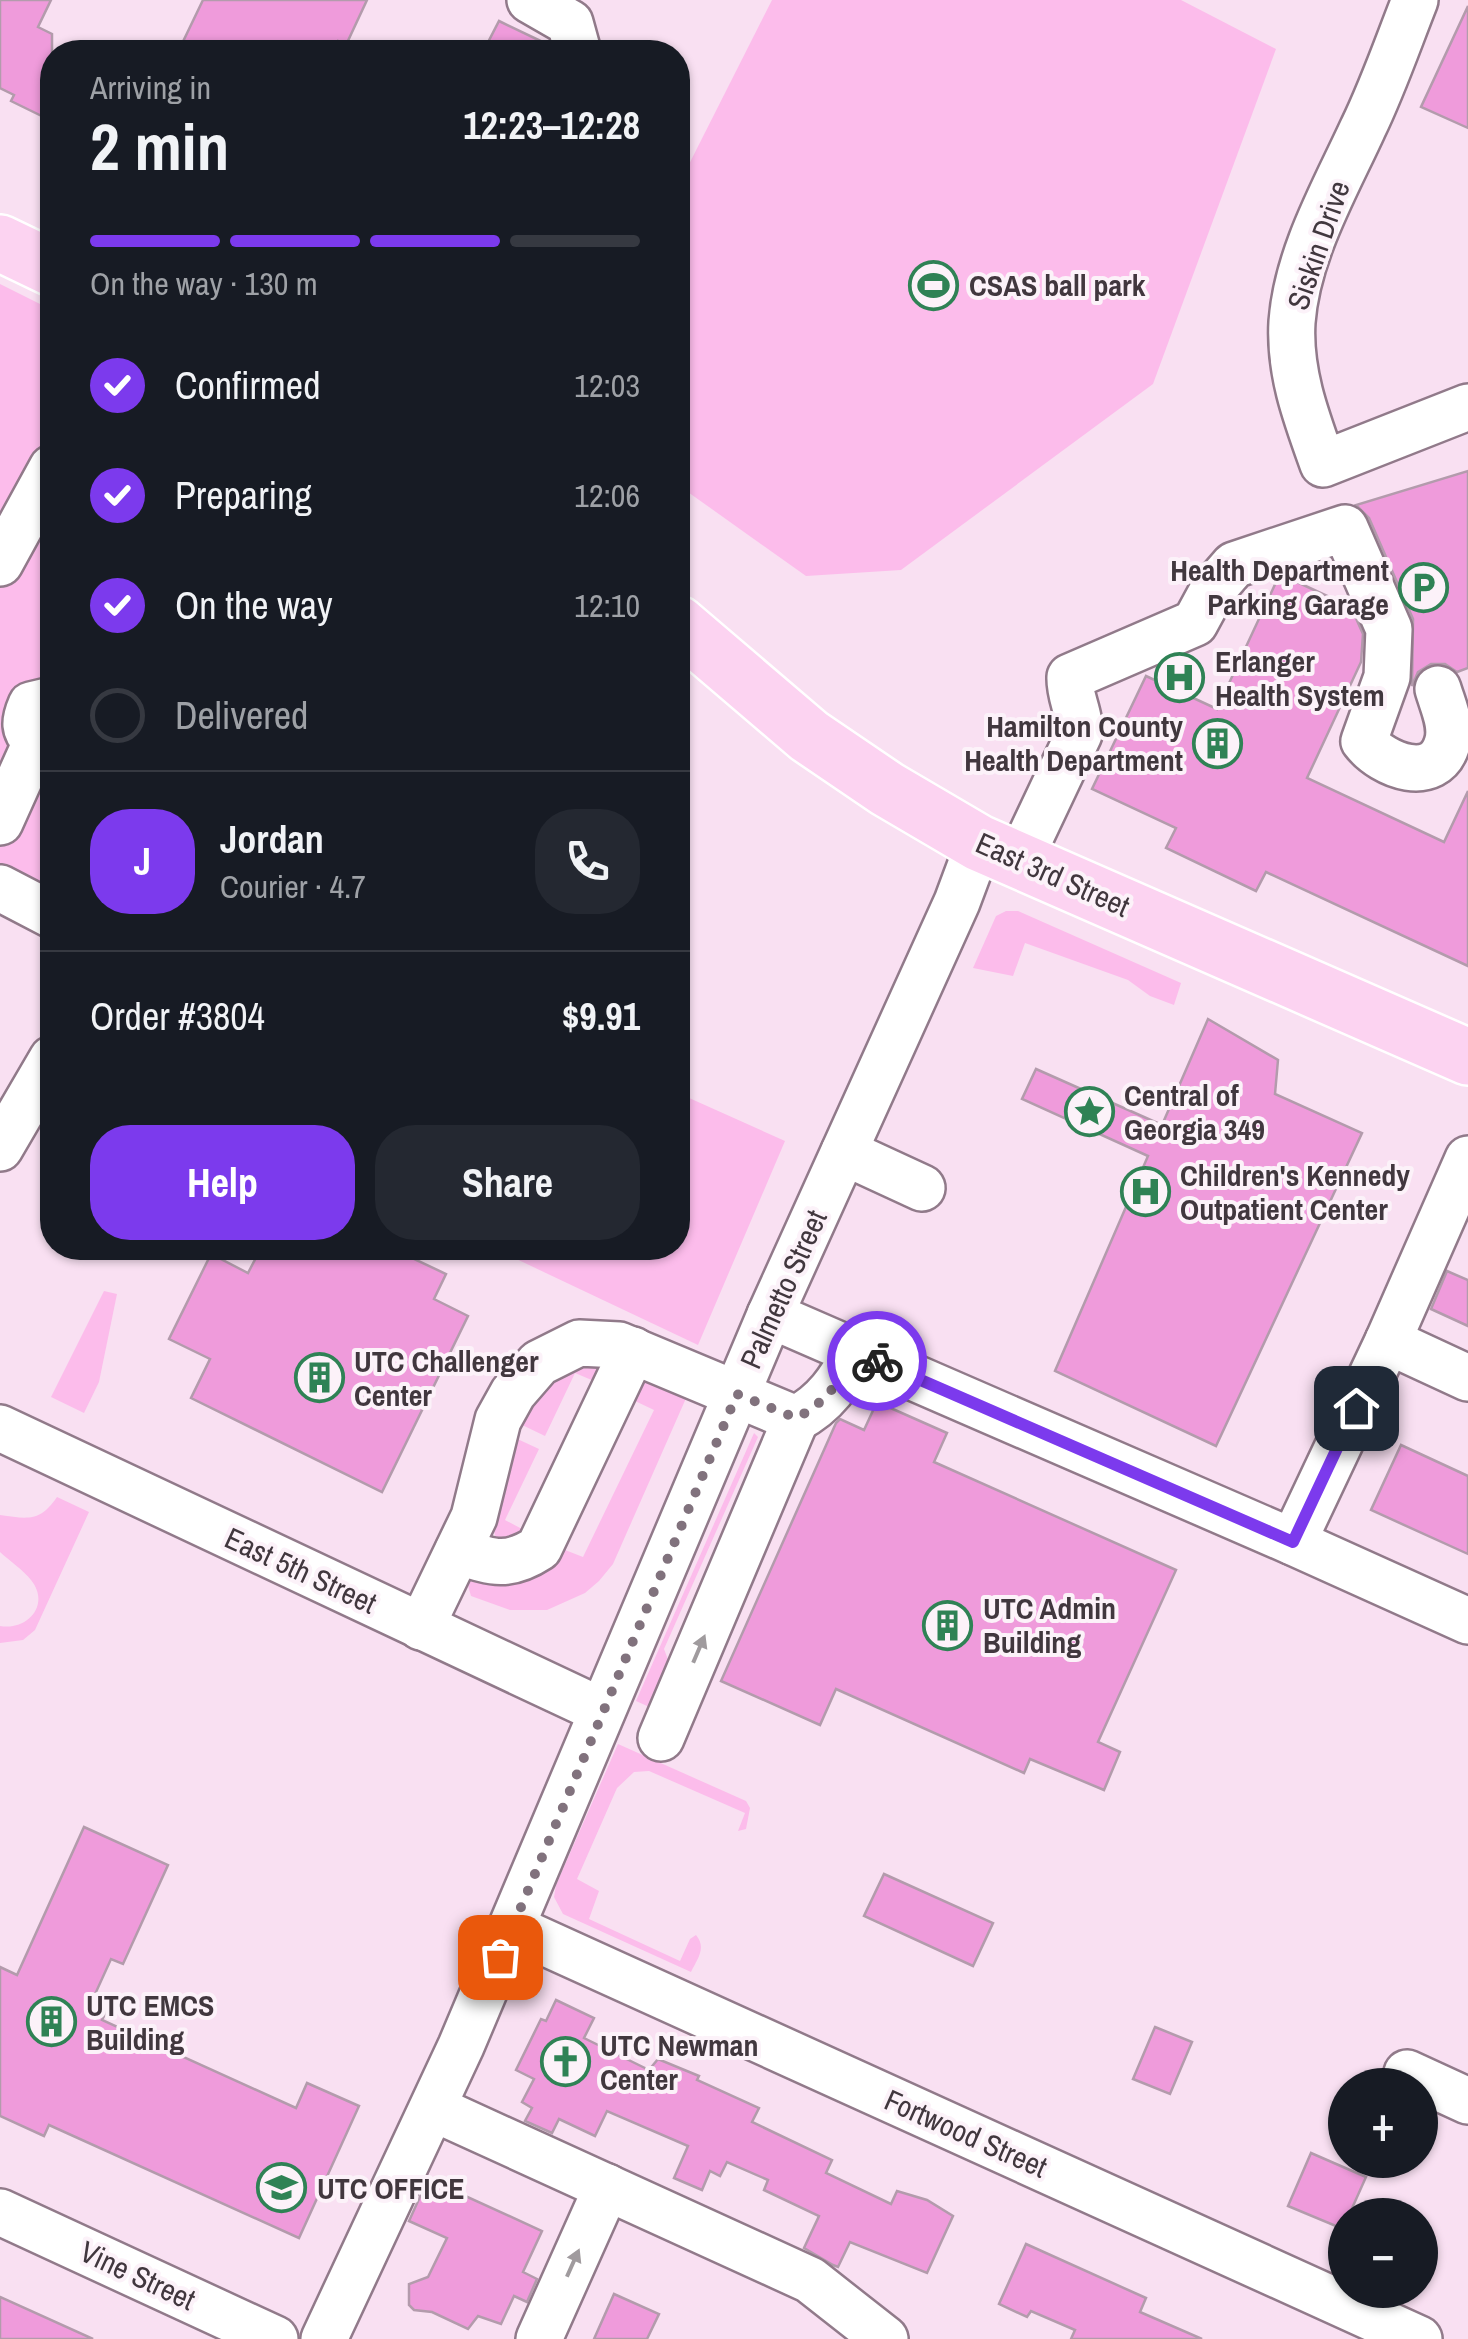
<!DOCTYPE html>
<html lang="en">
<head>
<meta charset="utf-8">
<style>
	:root { --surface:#171b24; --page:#242831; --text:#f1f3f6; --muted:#9ea1a6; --line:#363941; --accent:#7c3aed }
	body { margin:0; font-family:"Archivo Narrow",sans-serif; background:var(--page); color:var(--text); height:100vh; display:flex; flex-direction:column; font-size:38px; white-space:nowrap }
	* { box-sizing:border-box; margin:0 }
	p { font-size:32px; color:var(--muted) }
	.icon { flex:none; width:55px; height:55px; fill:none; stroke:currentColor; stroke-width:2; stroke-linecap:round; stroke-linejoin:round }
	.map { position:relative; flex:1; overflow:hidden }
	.panel { position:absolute; left:40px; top:40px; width:650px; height:1220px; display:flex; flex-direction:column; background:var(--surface); border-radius:40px; box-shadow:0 2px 8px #0004 }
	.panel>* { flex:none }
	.controls { position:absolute; left:1328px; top:2068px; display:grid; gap:20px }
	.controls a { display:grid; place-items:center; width:110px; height:110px; border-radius:50%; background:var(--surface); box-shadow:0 2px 8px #0004; font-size:50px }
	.pin { position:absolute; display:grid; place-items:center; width:85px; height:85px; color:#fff; margin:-42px; border-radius:20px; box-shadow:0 5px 15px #0006 }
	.courier { position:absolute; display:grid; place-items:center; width:100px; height:100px; margin:-50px; border:8px solid #7c3aed; border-radius:50%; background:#fff; color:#222; box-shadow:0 2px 12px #0007 }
	.summary em { font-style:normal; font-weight:700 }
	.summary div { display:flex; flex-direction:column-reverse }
	.summary { display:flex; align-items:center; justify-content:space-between; height:170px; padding:0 50px }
	h1 { font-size:65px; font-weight:700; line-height:75px }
	.bar { display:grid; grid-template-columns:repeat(4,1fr); gap:15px 10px; align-content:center; height:120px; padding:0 50px }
	.bar i { height:12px; border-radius:8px; background:var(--line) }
	.bar .on { background:var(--accent) }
	.bar p { grid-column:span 4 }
	.line { display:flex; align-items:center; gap:25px; padding:0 50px; border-top:2px solid var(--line) }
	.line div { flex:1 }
	.round { display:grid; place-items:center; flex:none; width:105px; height:105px; border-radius:40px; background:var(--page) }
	ol { padding:0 50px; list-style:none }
	li { display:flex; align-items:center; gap:30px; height:110px }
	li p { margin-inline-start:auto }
	li .icon { padding:10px; border-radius:50%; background:var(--accent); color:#fff; stroke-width:4 }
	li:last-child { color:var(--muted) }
	li i { width:55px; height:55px; border:5px solid var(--line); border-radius:50% }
	.action { display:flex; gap:20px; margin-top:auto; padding:20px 50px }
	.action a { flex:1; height:115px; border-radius:40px; background:var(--accent); color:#fff; font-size:40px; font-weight:700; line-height:115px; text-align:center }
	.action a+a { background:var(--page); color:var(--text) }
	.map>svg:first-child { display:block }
	.green { fill:#fcbceb }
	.building { fill:#ef9bdb; stroke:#b39bac; stroke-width:2.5 }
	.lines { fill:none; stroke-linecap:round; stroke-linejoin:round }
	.minor-casing { stroke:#917a8a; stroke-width:50 }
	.major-casing { stroke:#fff; stroke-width:60 }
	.minor { stroke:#fff; stroke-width:45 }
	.major { stroke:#fcd3f1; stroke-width:55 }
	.oneway { fill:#a09b9e }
	.done { stroke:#81727d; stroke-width:10; stroke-dasharray:0 18 }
	.route { stroke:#7c3aed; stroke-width:12 }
	.labels { text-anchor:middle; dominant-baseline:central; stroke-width:8; stroke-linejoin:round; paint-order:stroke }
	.street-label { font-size:30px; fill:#41373e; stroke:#fcf2f9 }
	.poi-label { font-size:30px; font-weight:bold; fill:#41373e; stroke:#fcf2f9; text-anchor:start }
</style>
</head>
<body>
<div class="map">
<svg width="1468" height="2339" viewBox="0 0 1468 2339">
	<rect width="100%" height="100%" fill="#f9e0f2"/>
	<g class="green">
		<path d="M772,0h409l95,49 -123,335 -252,186 -95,6 -128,-91v-299z"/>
		<path d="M0,284l52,26v631l-52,-26z"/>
		<path d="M1006,911h12l163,72 -7,22 -24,-9 -22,-16 -103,-37 -12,33 -40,-8 23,-52z"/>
		<path d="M678,1093l107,48 -87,204 -205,-97h185z"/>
		<path d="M104,1291l13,3 -18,88 -15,31 -33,-16z"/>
		<path d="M579,1358l24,3 -9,20 -19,-8 -30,63 -27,-13 38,-47z"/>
		<path d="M643,1379l44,17 -74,168 -14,17 -14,12 -38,17h-37l-39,-14 -5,-17 7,-5 87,-26 23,9 71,-147 -21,-10z"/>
		<path d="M754,1433l4,4 -94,212 11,29 -19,32 -20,-9z"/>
		<path d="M511,1436l28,13 -34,71 19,10v7l-26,4c-14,-17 8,-82 13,-105z"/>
		<path d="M57,1497l32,15 -54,118 -12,10 -23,3v-17c27,5 51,-21 31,-46 -8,-10 -21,-19 -31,-28v-37c28,4 40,7 57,-18z"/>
		<path d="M618,1744l128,57 4,7 -4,21 -8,2 7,-18 -96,-42 -15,1 -17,16 -40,91 22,12 -10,28 91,42 10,-22 6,-4c11,13 1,24 -5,37l-128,-58 -9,-17 2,-12z"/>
	</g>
	<g class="building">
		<path d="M0,0h51l-13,27 14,7v87l-41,-20 3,-6 -14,-7z"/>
		<path d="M203,0h164l-21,45 -8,-4 -6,11h-154z"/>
		<path d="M1468,6v122l-47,-21z"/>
		<path d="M499,21l50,24 2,7h-68z"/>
		<path d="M1468,471v197l-11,4 -12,-8h-14l-13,8 -6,14 1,-67 -44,-101 -13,-13z"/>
		<path d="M1284,576l67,31 12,27 -2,28 -54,116 137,64 24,-51v175l-202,-94 -10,19 -90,-43 10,-20 -84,-39 54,-113 71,33 61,-131z"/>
		<path d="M1208,1019l70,41 -3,34 87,39 -146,313 -161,-75 93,-215 -126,-57 14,-30 126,56z"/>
		<path d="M261,1248h130l55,26 -12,25 34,17 -86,176 -191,-94 19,-39 -41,-20 42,-85 37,19z"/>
		<path d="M1447,1271l21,9v46l-37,-17z"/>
		<path d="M877,1402l70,31 -13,29 242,108 -78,172 22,10 -16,38 -74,-31 -6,14 -188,-84 -16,36 -99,-44 115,-258 4,-4 24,11z"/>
		<path d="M1401,1445l67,31v78l-97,-44z"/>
		<path d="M84,1827l84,38 -45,99 -12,-5 -20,44 16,7 -5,10 194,88 11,-25 52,23 -60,132 -250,-113 -5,11 -44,-20v-149l17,8z"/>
		<path d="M884,1874l109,49 -20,43 -109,-50z"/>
		<path d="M556,2000l38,18 -10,20 65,32 9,-11 41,17 -2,4 62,28 -7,14 80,38 -6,13 65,31 6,-13 30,9 26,16 -26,57 -77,-31 -12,25 -5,-2 -29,-17 15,-32 -55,-26 4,-10 -41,-18 -7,14 -10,-5 -8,19 -28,-12 14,-32 -81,-35 -12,25 -36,-17 -7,14 -27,-12 7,-13 -10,-6 12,-23 -18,-9 25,-51 5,2z"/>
		<path d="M1155,2027l37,15 -22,52 -37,-15z"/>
		<path d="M1311,2153l55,24 -17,38h-4l-2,14 -55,-23z"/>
		<path d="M428,2179l114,52 -19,41 14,7 -10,23 -13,-6 -13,28 -23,-8 -10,13 -36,-17 -18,-2 -5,-5v-21l19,-7 19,-39 -38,-17z"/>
		<path d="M1026,2244l120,54 -6,14 62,27h-131l4,-9 -44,-19 -4,6 -28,-13z"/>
		<path d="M614,2294l45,20 -12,25h-53z"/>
		<path d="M0,2297l93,42h-93z"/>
	</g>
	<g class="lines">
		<defs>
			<g id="minor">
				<path d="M530,0l40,23 8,29"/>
				<path d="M1415,0c-17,43 -32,87 -52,128 -28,61 -66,126 -71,194 -3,50 14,95 31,142l145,-57"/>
				<path d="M0,563l52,-95"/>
				<path d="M52,700l-21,5c-7,16 -8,25 5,37l16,1"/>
				<path d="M0,822l36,-80"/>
				<path d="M1019,861l60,-127c2,-20 -10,-37 -9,-57l125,-54 19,-35 20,-23 111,-37 44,101 -2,48 -23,64c19,25 71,44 83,3 6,-18 -4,-38 -9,-55"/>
				<path d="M0,888l52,27"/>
				<path d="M0,1148l52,-89"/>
				<path d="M844,1152l78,36"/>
				<path d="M770,1315l523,227 175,79"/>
				<path d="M1388,1341l80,37"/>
				<path d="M0,1428l602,283"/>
				<path d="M1293,1542l95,-201 80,-182"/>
				<path d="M458,1551c33,11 49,18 81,-3l94,-198"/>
				<path d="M421,1627l53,-110 24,-97 15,-27 26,-30 40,-20 40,2 177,74c30,-16 44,-38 60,-67"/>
				<path d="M661,1738l135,-319"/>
				<path d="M513,1928l906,411"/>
				<path d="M1407,2073l61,28"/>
				<path d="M433,2108l377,172 75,59"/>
				<path d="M0,2212l275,127"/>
				<path d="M324,2339l137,-293 309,-731 187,-413 22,-59"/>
				<path d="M539,2339l68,-152"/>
			</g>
			<g id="major">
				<path d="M0,243l52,25"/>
				<path d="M678,624l131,112 78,53 92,54 489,214"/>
			</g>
		</defs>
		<use href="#minor" class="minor-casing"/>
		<use href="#major" class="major-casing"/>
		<use href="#minor" class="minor"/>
		<use href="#major" class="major"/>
	</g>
	<defs><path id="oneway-solid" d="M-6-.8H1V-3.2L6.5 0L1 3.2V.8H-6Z" transform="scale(2.5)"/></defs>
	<g class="oneway">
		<use href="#oneway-solid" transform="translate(699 1649) rotate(-67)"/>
		<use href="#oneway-solid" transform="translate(573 2263) rotate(-66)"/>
	</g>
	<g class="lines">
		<path class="done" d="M500,1957l237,-563 59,24c30,-15 44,-37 60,-66l21,9"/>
		<path class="route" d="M877,1361l416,181 63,-134"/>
	</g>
	<defs>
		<symbol id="stadium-ring" viewBox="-11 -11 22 22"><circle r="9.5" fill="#fcf2f9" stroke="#2f8255" stroke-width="1.5"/><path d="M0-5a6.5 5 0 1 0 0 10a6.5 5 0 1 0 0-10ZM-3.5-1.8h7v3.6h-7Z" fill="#2f8255"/></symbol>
		<symbol id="parking-ring" viewBox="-11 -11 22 22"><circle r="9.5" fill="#fcf2f9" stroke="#2f8255" stroke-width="1.5"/><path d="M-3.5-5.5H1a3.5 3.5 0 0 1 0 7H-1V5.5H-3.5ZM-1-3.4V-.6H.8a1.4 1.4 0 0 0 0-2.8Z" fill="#2f8255"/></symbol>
		<symbol id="hospital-ring" viewBox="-11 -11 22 22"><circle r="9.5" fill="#fcf2f9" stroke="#2f8255" stroke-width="1.5"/><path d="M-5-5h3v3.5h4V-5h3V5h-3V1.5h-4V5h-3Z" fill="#2f8255"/></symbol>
		<symbol id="building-ring" viewBox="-11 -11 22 22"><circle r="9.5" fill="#fcf2f9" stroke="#2f8255" stroke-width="1.5"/><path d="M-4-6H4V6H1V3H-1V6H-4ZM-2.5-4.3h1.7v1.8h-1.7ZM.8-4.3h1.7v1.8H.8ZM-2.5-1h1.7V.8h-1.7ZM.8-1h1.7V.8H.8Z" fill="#2f8255"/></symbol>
		<symbol id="sight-ring" viewBox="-11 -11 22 22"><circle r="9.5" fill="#fcf2f9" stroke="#2f8255" stroke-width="1.5"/><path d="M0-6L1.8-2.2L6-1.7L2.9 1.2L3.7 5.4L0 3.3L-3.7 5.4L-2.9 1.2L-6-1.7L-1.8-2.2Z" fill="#2f8255"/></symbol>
		<symbol id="church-ring" viewBox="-11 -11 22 22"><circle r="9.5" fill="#fcf2f9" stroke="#2f8255" stroke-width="1.5"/><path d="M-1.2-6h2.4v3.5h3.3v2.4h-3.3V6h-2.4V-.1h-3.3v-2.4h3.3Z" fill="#2f8255"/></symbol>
		<symbol id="university-ring" viewBox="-11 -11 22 22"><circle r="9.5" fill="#fcf2f9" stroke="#2f8255" stroke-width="1.5"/><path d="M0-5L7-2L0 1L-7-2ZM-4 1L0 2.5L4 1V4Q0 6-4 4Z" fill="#2f8255"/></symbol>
	</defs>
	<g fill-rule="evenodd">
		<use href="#stadium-ring" x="906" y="258" width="55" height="55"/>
		<use href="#parking-ring" x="1396" y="560" width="55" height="55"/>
		<use href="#hospital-ring" x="1152" y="650" width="55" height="55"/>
		<use href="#building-ring" x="1190" y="716" width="55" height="55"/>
		<use href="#sight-ring" x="1062" y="1084" width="55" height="55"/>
		<use href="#hospital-ring" x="1118" y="1164" width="55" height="55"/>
		<use href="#building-ring" x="292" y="1350" width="55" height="55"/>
		<use href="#building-ring" x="920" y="1598" width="55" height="55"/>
		<use href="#building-ring" x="24" y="1994" width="55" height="55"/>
		<use href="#church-ring" x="538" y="2034" width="55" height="55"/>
		<use href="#university-ring" x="254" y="2160" width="55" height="55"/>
	</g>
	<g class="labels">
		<g class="street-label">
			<text transform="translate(1318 245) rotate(-71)">Siskin Drive</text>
			<text transform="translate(1053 874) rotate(24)">East 3rd Street</text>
			<text transform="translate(783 1289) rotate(-66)">Palmetto Street</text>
			<text transform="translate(301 1570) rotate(25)">East 5th Street</text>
			<text transform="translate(966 2133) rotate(24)">Fortwood Street</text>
			<text transform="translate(138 2275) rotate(25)">Vine Street</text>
		</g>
		<g class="poi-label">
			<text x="969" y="285">CSAS ball park</text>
			<text x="1389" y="570" text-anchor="end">Health Department<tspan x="1389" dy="34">Parking Garage</tspan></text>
			<text x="1215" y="661">Erlanger<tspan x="1215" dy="34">Health System</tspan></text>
			<text x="1183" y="726" text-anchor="end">Hamilton County<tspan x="1183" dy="34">Health Department</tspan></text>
			<text x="1124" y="1095">Central of<tspan x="1124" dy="34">Georgia 349</tspan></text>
			<text x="1180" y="1175">Children's Kennedy<tspan x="1180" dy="34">Outpatient Center</tspan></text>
			<text x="354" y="1361">UTC Challenger<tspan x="354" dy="34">Center</tspan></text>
			<text x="983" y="1608">UTC Admin<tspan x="983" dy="34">Building</tspan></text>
			<text x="86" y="2005">UTC EMCS<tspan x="86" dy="34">Building</tspan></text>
			<text x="600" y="2045">UTC Newman<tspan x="600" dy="34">Center</tspan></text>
			<text x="317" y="2188">UTC OFFICE</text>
		</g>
	</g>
</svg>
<div class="controls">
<a>+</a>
<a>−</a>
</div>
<div class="pin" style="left:500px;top:1957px;background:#ea580c"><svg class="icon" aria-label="bag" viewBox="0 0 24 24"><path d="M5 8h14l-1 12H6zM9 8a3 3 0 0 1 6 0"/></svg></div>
<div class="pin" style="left:1356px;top:1408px;background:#1f2937"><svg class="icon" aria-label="home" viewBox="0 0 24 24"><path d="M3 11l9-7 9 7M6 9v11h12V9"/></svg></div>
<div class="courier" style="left:877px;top:1361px"><svg class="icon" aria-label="bike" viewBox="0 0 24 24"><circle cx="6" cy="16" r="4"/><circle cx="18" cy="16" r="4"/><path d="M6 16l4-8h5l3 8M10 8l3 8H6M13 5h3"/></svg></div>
<section class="panel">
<div class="summary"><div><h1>2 min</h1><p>Arriving in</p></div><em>12:23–12:28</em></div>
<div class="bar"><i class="on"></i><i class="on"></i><i class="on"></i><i></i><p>On the way · 130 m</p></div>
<ol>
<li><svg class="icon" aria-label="check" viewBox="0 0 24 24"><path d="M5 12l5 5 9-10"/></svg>Confirmed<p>12:03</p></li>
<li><svg class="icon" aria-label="check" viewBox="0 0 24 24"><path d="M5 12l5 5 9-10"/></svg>Preparing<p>12:06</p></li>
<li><svg class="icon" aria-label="check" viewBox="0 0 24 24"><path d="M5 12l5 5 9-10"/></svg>On the way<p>12:10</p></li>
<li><i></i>Delivered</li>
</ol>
<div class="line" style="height:180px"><b class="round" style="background:var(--accent);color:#fff">J</b><div><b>Jordan</b><p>Courier · 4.7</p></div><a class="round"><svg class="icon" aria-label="phone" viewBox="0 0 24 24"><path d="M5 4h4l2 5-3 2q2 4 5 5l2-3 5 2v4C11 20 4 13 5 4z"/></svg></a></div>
<div class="line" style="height:130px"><div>Order #3804</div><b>$9.91</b></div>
<div class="action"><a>Help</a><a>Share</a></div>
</section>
</div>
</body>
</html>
